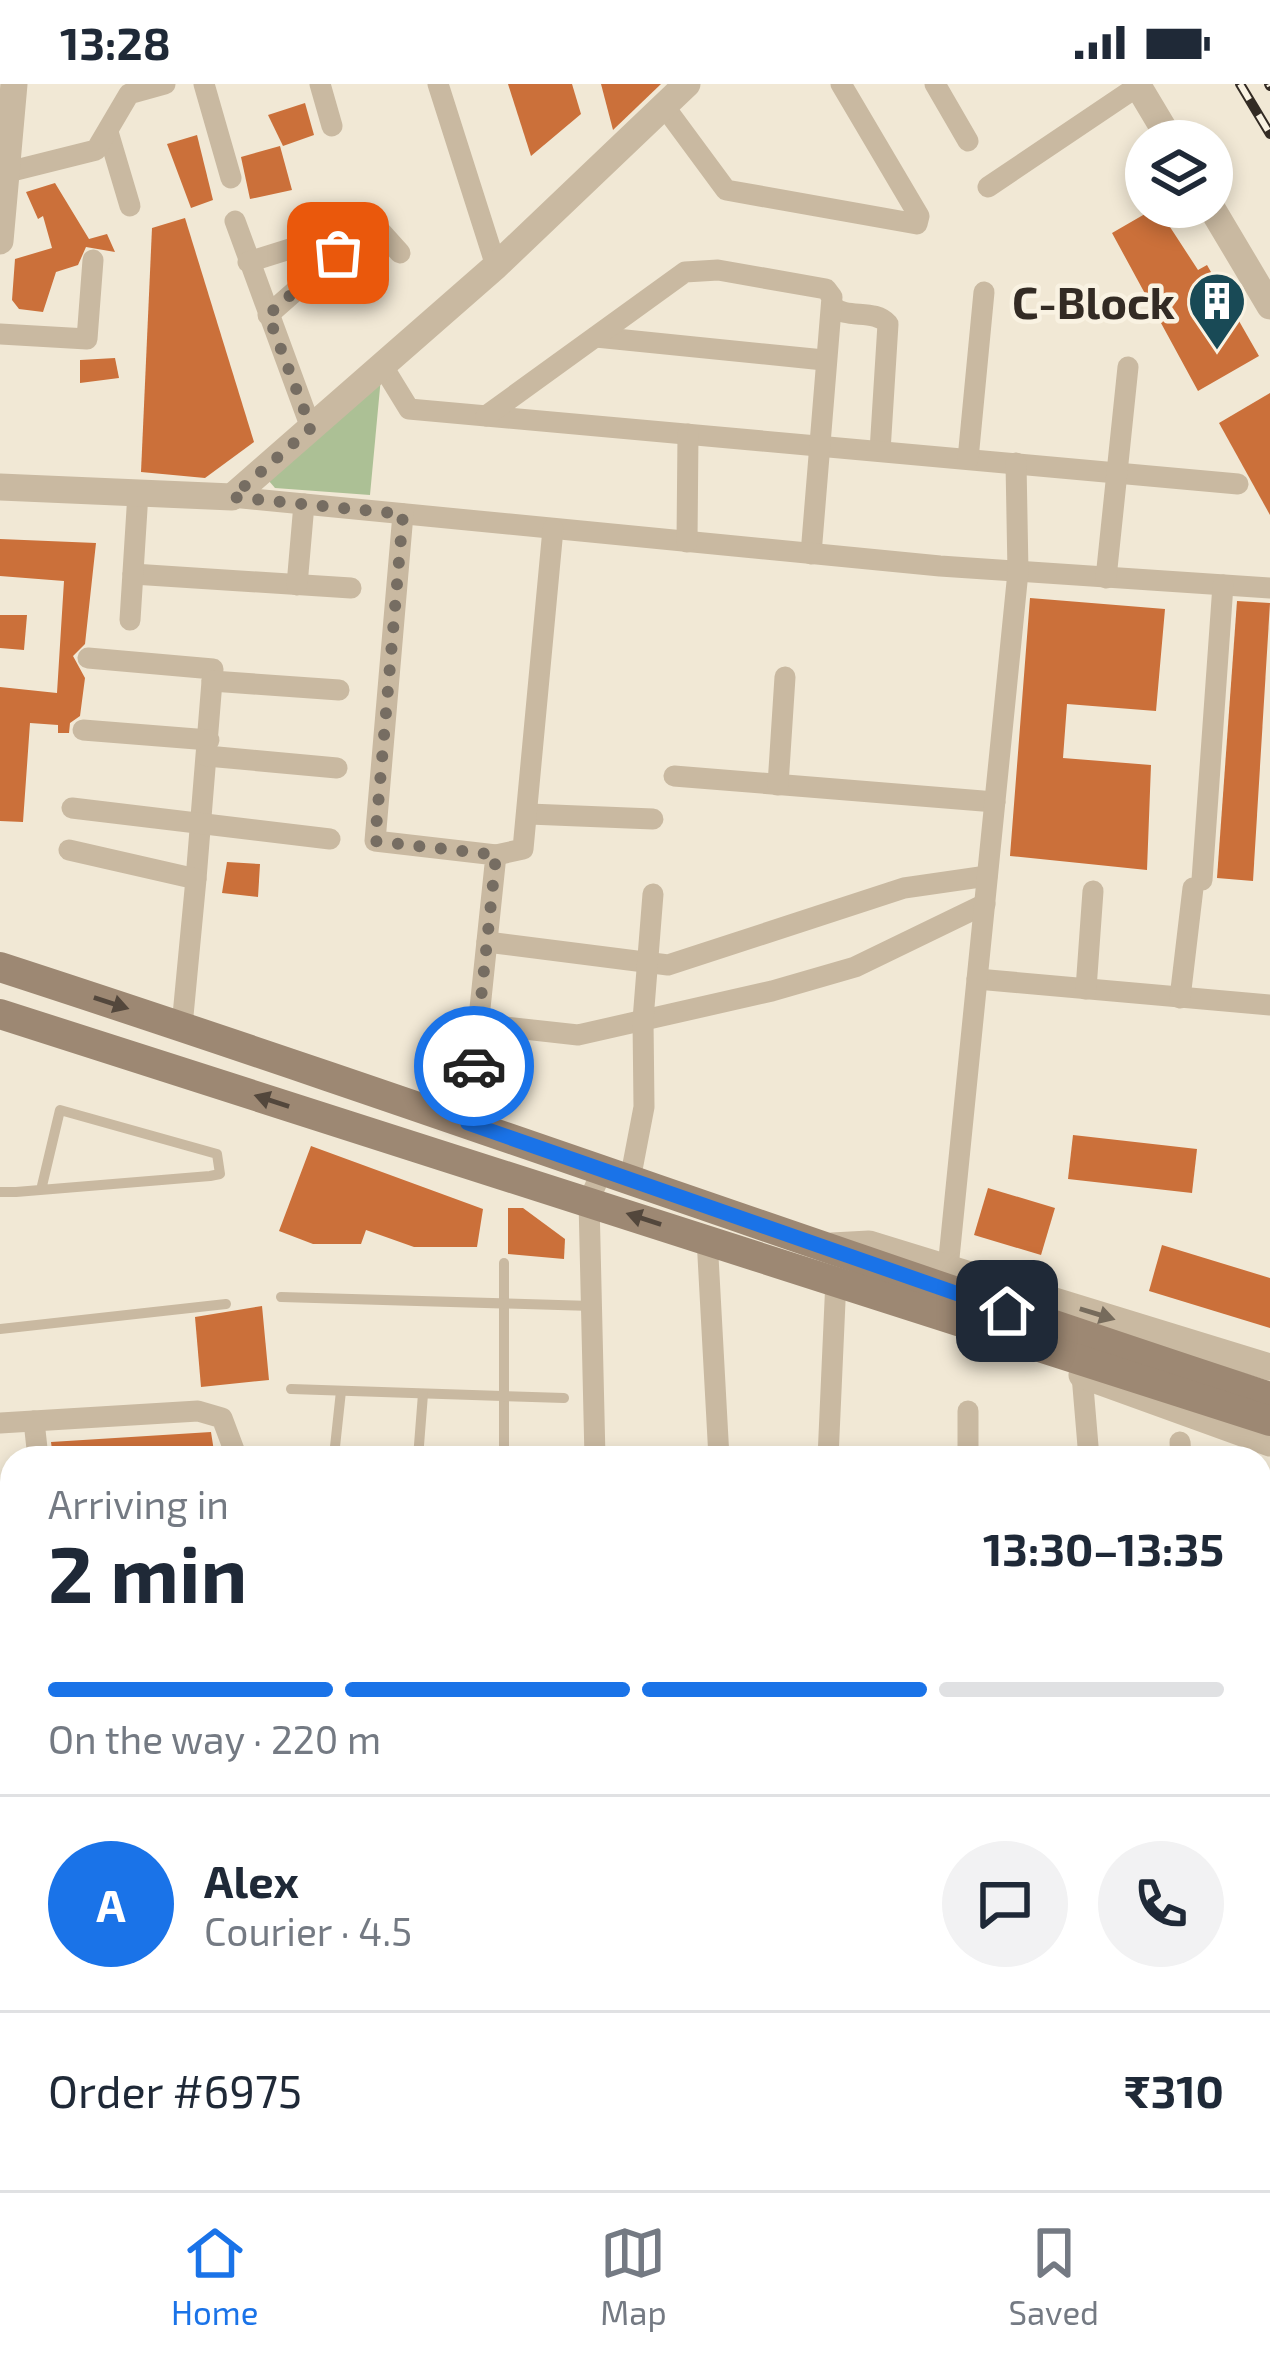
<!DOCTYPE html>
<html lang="en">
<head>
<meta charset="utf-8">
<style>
	:root { --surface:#fff; --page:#f2f2f3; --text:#1f2937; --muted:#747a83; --line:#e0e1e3; --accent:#1a73e8 }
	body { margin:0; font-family:"Exo 2",sans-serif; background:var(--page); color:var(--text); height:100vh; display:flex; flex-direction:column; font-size:45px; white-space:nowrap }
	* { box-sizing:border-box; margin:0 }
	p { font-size:39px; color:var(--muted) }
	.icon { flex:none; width:66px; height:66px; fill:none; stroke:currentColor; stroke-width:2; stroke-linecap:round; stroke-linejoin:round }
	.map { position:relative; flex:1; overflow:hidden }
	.panel { position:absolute; left:0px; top:1362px; width:1272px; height:744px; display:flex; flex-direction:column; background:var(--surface); border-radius:36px 36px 0 0; box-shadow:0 6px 18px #0003 }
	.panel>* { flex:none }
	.tools { position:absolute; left:1125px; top:36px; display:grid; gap:24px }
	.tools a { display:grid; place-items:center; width:108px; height:108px; border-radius:50%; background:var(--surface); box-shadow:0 6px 18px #0003; font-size:60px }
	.pin { position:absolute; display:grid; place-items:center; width:102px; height:102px; color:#fff; margin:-51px; border-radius:24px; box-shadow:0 6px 18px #0006 }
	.courier { position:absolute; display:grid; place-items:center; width:120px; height:120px; margin:-60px; border:9px solid #1a73e8; border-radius:50%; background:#fff; color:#222; box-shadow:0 3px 15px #0007 }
	.head em { font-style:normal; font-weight:700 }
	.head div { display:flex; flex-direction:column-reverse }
	.head { display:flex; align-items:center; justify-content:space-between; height:204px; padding:0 48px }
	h1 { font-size:78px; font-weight:700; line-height:90px }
	.bar { display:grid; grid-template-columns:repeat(4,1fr); gap:18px 12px; align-content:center; height:144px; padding:0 48px }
	.bar i { height:15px; border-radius:9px; background:var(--line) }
	.bar .on { background:var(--accent) }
	.bar p { grid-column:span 4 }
	.line { display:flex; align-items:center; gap:30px; padding:0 48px; border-top:3px solid var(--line) }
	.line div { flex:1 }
	.round { display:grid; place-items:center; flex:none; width:126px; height:126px; border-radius:63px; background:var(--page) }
	.status { display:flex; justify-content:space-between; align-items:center; height:84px; padding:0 60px; background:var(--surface); direction:ltr }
	.status svg { height:33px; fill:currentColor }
	.menu { display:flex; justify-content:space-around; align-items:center; height:168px; border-top:3px solid var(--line); background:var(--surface); font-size:33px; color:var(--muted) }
	.menu a { display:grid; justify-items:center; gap:6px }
	.menu .on { color:var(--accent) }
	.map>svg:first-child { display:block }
	.green { fill:#acc095 }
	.building { fill:#cb703a }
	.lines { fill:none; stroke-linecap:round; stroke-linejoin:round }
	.service { stroke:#c9b9a1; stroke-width:10 }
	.minor { stroke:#c9b9a1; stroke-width:21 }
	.tertiary { stroke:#c9b9a1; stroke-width:27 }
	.secondary { stroke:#9d8873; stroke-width:30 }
	.rail-casing { stroke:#332b24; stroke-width:10 }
	.rail { stroke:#f9f2e2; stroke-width:6; stroke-dasharray:18; stroke-linecap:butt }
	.oneway { fill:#53473c }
	.oneway2 { fill:#766b5c }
	.done { stroke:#766d62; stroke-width:12; stroke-dasharray:0 21.6 }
	.route { stroke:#1a73e8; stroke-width:15 }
	.labels { text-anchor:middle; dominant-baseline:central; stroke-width:9; stroke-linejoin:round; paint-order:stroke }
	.poi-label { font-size:45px; font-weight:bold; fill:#332b24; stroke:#f9f2e2; text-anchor:end }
</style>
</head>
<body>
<div class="status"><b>13:28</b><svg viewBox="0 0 49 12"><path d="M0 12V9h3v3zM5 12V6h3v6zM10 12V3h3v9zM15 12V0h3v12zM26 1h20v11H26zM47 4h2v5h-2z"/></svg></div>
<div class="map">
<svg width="1270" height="2106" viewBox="0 0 1270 2106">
	<rect width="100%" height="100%" fill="#f1e8d5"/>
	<path class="green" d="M381,293l-11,118 -95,-7 -6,-7z"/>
	<g class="building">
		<path d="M508,0h64l9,30 -50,42z"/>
		<path d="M601,0h60l-48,46z"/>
		<path d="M305,19l9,32 -31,11 -15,-31z"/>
		<path d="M197,51l16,65 -22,8 -24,-64z"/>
		<path d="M280,62l12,44 -42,9 -9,-42z"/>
		<path d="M55,99l34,56 18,-5 8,18 -29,-5 -8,18 -22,7 -13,40 -24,-3 -7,-9 3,-41 37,-11 -9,-32 -5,3 -12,-27z"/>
		<path d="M1157,123l41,63 9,-5 52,91 -61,35 -86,-158z"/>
		<path d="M185,134l69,224 -49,36 -64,-6 11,-244z"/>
		<path d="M115,274l4,20 -39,5v-23z"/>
		<path d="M1270,309v122l-51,-92z"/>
		<path d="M0,455l96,4 -11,101 -12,12 12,22 -5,38 -10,7 -1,10h-11v-8l-28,-2 -7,99 -23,-1v-134l57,6 7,-112 -64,-5z"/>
		<path d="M1030,514l135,11 -9,102 -89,-7 -4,54 88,7 -4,105 -137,-14z"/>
		<path d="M1237,517l33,2 -17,278 -36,-3z"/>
		<path d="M0,531h27l-3,35 -24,-2z"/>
		<path d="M227,778l33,2 -2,33 -36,-4z"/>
		<path d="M1073,1051l124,14 -5,44 -124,-14z"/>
		<path d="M311,1062l172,63 -6,38h-63l-48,-17 -5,14h-48l-34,-13z"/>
		<path d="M988,1104l67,20 -14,47 -67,-20z"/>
		<path d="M508,1124h15l42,31 -1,20 -56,-5z"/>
		<path d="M1162,1161l108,33v50l-121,-37z"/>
		<path d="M262,1222l7,74 -68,7 -6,-70z"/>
		<path d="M211,1348l4,26h-162l-2,-16z"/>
	</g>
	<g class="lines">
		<g class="service">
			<path d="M0,1108h16l194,-16 10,-2 -3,-20 -157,-44 -19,80"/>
			<path d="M504,1179v195"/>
			<path d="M281,1213l311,9"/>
			<path d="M0,1245l226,-25"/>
			<path d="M291,1305l273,9"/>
			<path d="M334,1372l7,-65"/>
			<path d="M299,1373l72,1"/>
			<path d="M418,1374l5,-64"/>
		</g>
		<g class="minor">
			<path d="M204,0l27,94"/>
			<path d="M320,0l12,42"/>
			<path d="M438,0l58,182"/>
			<path d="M935,0l33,57"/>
			<path d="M664,22l62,84 191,34 2,-8 -78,-132"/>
			<path d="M108,48l22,74"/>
			<path d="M8,88l88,-22 33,-56 36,-10"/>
			<path d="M988,103l150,-101"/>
			<path d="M235,137l76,207"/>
			<path d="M248,178l125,-39 27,30"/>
			<path d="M832,222c15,14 42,2 56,18l-8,127"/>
			<path d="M268,231l99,-87"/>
			<path d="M0,250l87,5 6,-79"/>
			<path d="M596,253l228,23"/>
			<path d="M382,281l27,44 829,75"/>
			<path d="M486,332l199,-144 33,-2 108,19 6,8 -21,257"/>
			<path d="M968,375l16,-167"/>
			<path d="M232,413l708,69 330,22"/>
			<path d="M403,430l-28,327 121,14 -28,268"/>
			<path d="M687,458l1,-108"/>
			<path d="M133,490l218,14"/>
			<path d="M1106,494l22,-211"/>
			<path d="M297,501l7,-81"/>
			<path d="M130,536l8,-127"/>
			<path d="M88,574l125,11 -17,210"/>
			<path d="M212,597l127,9"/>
			<path d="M83,646l126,10"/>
			<path d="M207,672l130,12"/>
			<path d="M674,692l321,26"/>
			<path d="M778,701l7,-108"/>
			<path d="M72,724l258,31"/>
			<path d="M529,730l124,5"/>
			<path d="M69,766l127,29 -14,147"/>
			<path d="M496,771l27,-6 30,-320"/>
			<path d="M1202,796l21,-295"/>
			<path d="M487,858l181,23 236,-77 83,-12"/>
			<path d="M977,895l293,26"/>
			<path d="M1086,905l7,-98"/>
			<path d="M1180,914l13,-110"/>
			<path d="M478,940l100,11 194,-44 83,-24 130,-63"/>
			<path d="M630,1096l14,-73 -1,-87 10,-126"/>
			<path d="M707,1154l12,220"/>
			<path d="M948,1184l70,-696 -2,-109"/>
			<path d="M1082,1291l7,83"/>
			<path d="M968,1327v47"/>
			<path d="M34,1337l4,37"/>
			<path d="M0,1339l198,-12 24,7 15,40"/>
			<path d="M1180,1358l1,16"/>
			<path d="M595,1374l-6,-257 13,-31"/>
			<path d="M828,1374l8,-179"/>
			<path d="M1260,1510h10"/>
			<path d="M0,1528l12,-1"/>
			<path d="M0,1734h12"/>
			<path d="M0,1881l12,-1"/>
			<path d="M0,1972l12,-2"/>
			<path d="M1260,2031l10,-1"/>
			<path d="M209,2094l1,12"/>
			<path d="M278,2094l2,12"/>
			<path d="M335,2094l2,12"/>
			<path d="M1060,2094l1,12"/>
			<path d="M683,2097l272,-3"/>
			<path d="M407,2102l100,-8"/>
			<path d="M1,2106l94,-12"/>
		</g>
		<g class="tertiary">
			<path d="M1137,0l34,57"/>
			<path d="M1211,123l59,99"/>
			<path d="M0,157l14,-157"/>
			<path d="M0,403l232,10 264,-231 191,-182"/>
			<path d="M832,1162l37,-2 401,123"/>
			<path d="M1082,1291l188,68"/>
		</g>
		<g class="secondary">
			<path d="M0,883c425,138 845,291 1270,430"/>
			<path d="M0,930l1270,407"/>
		</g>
		<defs>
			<g id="rail">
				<path d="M1240,0l30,50"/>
				<path d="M1269,0l1,2"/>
			</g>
		</defs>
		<use href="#rail" class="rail-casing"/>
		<use href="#rail" class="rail"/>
	</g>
	<defs><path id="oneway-solid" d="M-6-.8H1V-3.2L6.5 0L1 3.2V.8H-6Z" transform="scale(3)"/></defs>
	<g class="oneway">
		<use href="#oneway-solid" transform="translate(111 919) rotate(18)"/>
		<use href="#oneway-solid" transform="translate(272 1017) rotate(-162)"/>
		<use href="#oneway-solid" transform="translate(644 1135) rotate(-162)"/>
	</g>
	<use class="oneway2" href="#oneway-solid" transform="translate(1097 1230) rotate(17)"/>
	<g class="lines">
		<path class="done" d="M338,169l-70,62 43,113 -79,69 171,17 -28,327 121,14 -22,211"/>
		<path class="route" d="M474,982l-6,57 539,188"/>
	</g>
	<defs>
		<symbol id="building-pin" viewBox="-11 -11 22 30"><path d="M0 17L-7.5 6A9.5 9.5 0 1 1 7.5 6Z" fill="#194a56" stroke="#f9f2e2"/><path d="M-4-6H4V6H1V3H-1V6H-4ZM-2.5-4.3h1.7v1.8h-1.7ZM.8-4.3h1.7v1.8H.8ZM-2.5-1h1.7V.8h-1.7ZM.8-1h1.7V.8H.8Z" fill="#fff"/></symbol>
	</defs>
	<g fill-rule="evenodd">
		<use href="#building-pin" x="1184" y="184" width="66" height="90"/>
	</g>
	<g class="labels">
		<g class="poi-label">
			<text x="1175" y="217">C-Block</text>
		</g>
	</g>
</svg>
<div class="tools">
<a><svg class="icon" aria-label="layers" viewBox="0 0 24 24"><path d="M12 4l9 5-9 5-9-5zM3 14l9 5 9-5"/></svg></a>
</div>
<div class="pin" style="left:338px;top:169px;background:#ea580c"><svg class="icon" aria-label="bag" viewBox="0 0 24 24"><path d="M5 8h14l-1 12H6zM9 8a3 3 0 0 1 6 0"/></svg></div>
<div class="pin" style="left:1007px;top:1227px;background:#1f2937"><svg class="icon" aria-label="home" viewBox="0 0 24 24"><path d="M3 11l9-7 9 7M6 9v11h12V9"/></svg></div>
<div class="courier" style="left:474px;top:982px"><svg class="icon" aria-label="car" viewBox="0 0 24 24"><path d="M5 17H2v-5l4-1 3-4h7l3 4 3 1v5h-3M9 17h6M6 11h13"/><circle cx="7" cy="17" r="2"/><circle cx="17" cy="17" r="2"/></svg></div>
<section class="panel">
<div class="head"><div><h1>2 min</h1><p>Arriving in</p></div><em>13:30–13:35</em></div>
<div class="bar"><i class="on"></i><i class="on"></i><i class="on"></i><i></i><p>On the way · 220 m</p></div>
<div class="line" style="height:216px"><b class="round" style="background:var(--accent);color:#fff">A</b><div><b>Alex</b><p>Courier · 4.5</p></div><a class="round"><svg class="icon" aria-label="chat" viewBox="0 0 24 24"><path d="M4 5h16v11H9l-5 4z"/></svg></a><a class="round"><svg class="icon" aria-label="phone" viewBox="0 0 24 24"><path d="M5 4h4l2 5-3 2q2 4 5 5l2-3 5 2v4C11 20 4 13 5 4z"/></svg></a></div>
<div class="line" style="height:156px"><div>Order #6975</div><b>₹310</b></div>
</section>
</div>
<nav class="menu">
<a class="on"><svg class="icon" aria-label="home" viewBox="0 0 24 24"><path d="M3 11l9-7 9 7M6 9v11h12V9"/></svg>Home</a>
<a><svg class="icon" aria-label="map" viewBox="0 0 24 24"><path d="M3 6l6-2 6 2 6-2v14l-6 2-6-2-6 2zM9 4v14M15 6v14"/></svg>Map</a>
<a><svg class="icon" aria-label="saved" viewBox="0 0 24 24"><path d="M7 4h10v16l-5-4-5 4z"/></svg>Saved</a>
</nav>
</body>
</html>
